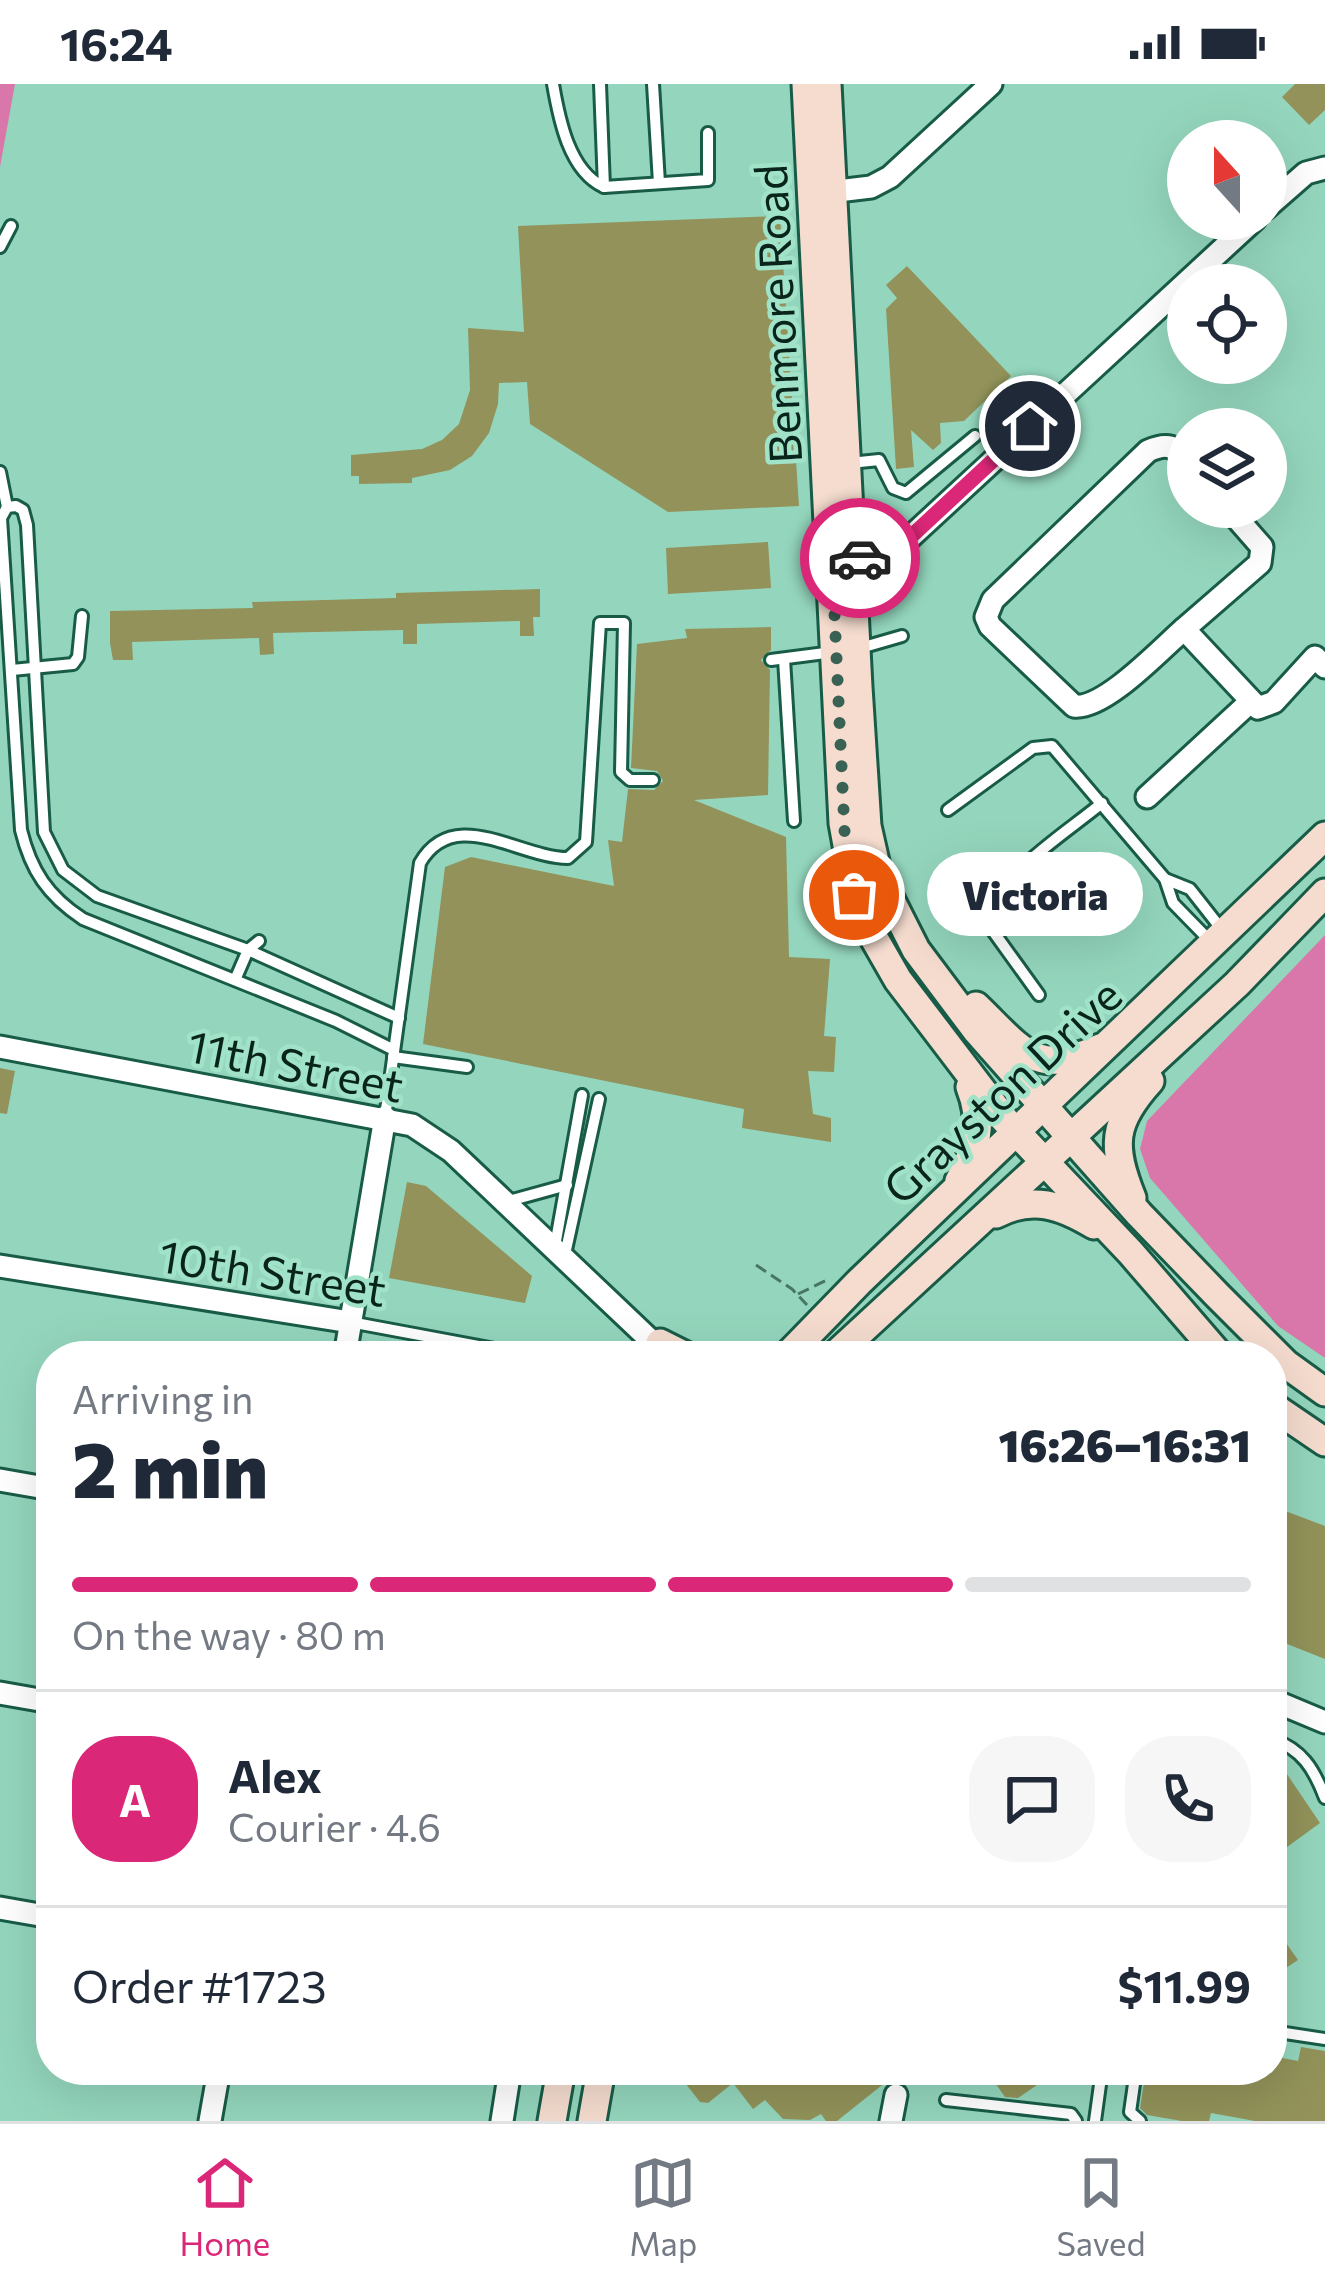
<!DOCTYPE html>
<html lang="en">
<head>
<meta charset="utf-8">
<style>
	:root { --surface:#fff; --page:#f6f6f7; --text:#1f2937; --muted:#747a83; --line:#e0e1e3; --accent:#db2777 }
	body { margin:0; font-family:Commissioner,sans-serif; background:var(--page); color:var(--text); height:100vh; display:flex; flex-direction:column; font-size:45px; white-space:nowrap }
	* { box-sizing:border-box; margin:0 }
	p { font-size:39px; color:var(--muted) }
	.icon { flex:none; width:66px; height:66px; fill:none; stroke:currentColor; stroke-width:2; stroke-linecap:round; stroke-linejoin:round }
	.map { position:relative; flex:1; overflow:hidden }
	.side { position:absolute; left:36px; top:1257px; width:1251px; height:744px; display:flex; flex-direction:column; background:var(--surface); border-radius:48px; box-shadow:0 12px 48px #0002 }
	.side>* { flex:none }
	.needle { width:78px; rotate:339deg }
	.tools { position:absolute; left:1167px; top:36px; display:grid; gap:24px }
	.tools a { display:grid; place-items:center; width:120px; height:120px; border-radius:50%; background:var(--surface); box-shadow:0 12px 48px #0002; font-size:60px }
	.pin { position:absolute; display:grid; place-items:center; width:102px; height:102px; color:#fff; margin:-51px; border:6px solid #fff; border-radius:50%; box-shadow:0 3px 12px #0007 }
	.courier { position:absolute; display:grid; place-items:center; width:120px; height:120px; margin:-60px; border:9px solid #db2777; border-radius:50%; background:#fff; color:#222; box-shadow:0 3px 15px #0007 }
	.bubble { position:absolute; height:84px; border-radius:42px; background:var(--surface); box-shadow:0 12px 48px #0002; font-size:39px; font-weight:800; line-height:84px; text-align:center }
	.head em { font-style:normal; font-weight:800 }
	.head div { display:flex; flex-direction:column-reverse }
	.head { display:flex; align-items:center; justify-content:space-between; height:204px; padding:0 36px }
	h1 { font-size:78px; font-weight:800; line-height:90px }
	.bar { display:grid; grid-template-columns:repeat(4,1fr); gap:18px 12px; align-content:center; height:144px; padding:0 36px }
	.bar i { height:15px; border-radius:9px; background:var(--line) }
	.bar .on { background:var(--accent) }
	.bar p { grid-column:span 4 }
	.line { display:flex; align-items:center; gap:30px; padding:0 36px; border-top:3px solid var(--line) }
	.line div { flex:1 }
	.round { display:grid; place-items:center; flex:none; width:126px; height:126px; border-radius:48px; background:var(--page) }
	.status { display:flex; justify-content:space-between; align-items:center; height:84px; padding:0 60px; background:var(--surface); direction:ltr }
	.status svg { height:33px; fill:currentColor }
	.dock { display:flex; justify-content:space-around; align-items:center; height:168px; border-top:3px solid var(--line); background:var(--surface); font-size:33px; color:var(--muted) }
	.dock a { display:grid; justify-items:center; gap:6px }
	.dock .on { color:var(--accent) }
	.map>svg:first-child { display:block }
	.green { fill:#d977ab }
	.building { fill:#92925a }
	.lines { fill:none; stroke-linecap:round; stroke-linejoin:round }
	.lane-casing { stroke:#185c48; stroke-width:16 }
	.street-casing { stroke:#185c48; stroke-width:27 }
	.secondary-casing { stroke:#185c48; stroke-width:33 }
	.path { stroke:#487565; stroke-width:3; stroke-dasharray:12 6; stroke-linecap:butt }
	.lane { stroke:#fff; stroke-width:10 }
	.street { stroke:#fff; stroke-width:21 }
	.secondary { stroke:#f5dccf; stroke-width:27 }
	.done { stroke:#3a6254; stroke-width:12; stroke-dasharray:0 21.6 }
	.route { stroke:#db2777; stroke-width:15 }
	.labels { text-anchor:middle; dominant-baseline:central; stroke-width:9; stroke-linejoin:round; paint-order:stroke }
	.street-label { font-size:45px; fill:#09241b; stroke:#a1e3c9 }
</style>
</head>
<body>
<div class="status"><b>16:24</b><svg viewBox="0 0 49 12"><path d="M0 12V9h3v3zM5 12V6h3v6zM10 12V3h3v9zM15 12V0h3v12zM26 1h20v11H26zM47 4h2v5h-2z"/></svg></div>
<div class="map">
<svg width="1325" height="2037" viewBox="0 0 1325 2037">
	<rect width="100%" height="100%" fill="#94d6bd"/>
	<g class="green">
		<path d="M0,0h15l-15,83z"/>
		<path d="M1325,851v423l-47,-32 -128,-148 -10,-29 7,-28z"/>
	</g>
	<g class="building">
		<path d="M1295,0h30v26l-16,15 -27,-28z"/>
		<path d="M780,132l19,290 -131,6 -138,-88 -3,-42 -28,1 -1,21 -9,29 -17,23 -22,14 -38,8v5l-53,1v-8h-8v-21l71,-6 20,-9 17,-16 11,-34 -2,-62 56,4 -6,-106z"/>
		<path d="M907,182l104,110 -47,45 -24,2 1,20 -8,7 -22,-20 3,37 -18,2 -10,-160 11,-11 -11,-13z"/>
		<path d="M768,458l3,46 -103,6 -2,-46z"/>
		<path d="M540,505v28h-7l1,19h-14v-15l-103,3v20h-14v-14l-130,3 1,21 -14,1 -1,-17 -127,4 1,18h-20l-3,-17v-32l143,-3 -1,-6 144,-4v-5z"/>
		<path d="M771,543v23l-10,10 9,10 -2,125 -74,5 92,37 3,120 41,2 -6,77 12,1 -2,35 -26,-1 5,43 18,4v24l-89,-14 2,-19 -321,-65 22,-177 26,-10 143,29 -6,-46 14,2 6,-53 26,1 9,-9 -6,-10 -26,-3 6,-124 50,-6 -2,-9z"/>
		<path d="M0,984l15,3 -8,43 -7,-1z"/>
		<path d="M407,1098l19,4 106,90 -7,27 -136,-25z"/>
		<path d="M1272,1422l53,20v133l-53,-21z"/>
		<path d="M1272,1668l48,71 -48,35z"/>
		<path d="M1272,1839l26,37 -26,17z"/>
		<path d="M1301,1963l24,4v70h-70l-44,-8 -2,8h-27l-35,-6 -7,-7 6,-38h126v-14l26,5z"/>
		<path d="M675,1986h226l-64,51h-11l-5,-7 -11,6 -27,-1 -18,-19 -12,9 -20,-26 -25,20 -8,-1z"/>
		<path d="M986,1986h73l-41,28 -13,-1z"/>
	</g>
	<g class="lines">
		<defs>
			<g id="lane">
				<path d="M553,0c6,35 16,87 51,103l104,-7v-47"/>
				<path d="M600,0l4,103"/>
				<path d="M653,0l6,99"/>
				<path d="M0,163l11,-21"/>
				<path d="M850,379l29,-3 14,28 13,5 69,-57"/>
				<path d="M0,388l7,35"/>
				<path d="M857,565l45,-13"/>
				<path d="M784,575l10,162"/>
				<path d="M771,576l62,-8"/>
				<path d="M12,586l61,-6 5,-7 4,-41"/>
				<path d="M948,726l85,-62 19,-2 113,133 8,24 39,40"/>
				<path d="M1165,795l25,10 33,42"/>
				<path d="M235,896l13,-30 11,-9"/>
				<path d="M1039,911l-54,-75c18,-49 77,-84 117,-117"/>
				<path d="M394,966l-58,-29 -253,-102c-35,-23 -52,-48 -62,-89l-20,-312 6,-11 9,-1 7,4 4,15 17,307 19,38 34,26 151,54 151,68"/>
				<path d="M393,973l74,10"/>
				<path d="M385,1033l35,-254c34,-59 99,-5 148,-5l18,-16 14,-219h24l-3,149 9,8h23"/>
				<path d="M509,1117l58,-16"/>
				<path d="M555,1162l27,-151"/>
				<path d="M564,1175l35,-160"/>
				<path d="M350,1238l182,34"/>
				<path d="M1272,1655c30,10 42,30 53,59"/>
				<path d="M1272,1947l53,8"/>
				<path d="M1136,1986l-6,42 10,9"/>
				<path d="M946,2016l125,14 5,7"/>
				<path d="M1095,2037l7,-51"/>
			</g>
			<g id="street">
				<path d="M821,109l50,-6 19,-10 101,-93"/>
				<path d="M1266,124l40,-35 19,-5"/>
				<path d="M1227,423l35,40 -2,16 -76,66 74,79 16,-6 41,-45 10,10"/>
				<path d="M839,476l33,-3 32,-14 351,-324"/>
				<path d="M1184,545c-23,20 -80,81 -110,77l-84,-80 -4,-9 7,-17 155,-149c20,-9 27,-5 40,11"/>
				<path d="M1147,713l102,-94"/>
				<path d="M0,963l412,78 39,26 214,203"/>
				<path d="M0,1182l350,56"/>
				<path d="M345,1272l40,-239"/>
				<path d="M0,1396l51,9"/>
				<path d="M0,1609l51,9"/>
				<path d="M1272,1616l53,22"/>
				<path d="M0,1824l51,9"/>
				<path d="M210,2037l9,-51"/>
				<path d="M502,2037l8,-51"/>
				<path d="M891,2037l5,-26"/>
			</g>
			<g id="secondary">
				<path d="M806,0l37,739 16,89 39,68 106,139 127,134 89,103"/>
				<path d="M827,0l31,603 9,139 11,49 38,75 60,80 163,184 78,81 69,69 39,28"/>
				<path d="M976,922c45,43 59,72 124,42"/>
				<path d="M959,1097c18,-33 25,-59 11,-94"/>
				<path d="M1132,1114c-21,-52 -20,-75 18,-117"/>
				<path d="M996,1130c36,-19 65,-9 98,11"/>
				<path d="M660,1259l26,13"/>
				<path d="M787,1272l72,-74 466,-446"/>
				<path d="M834,1272l403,-372 88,-91"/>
				<path d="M1272,1322l53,36"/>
				<path d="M552,2037l9,-51"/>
				<path d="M592,2037l9,-51"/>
			</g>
		</defs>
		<use href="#lane" class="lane-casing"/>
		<use href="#street" class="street-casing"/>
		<use href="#secondary" class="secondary-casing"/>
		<g class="path">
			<path d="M756,1181l36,24 15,16"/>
			<path d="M798,1210l29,-14"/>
		</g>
		<use href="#lane" class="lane"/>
		<use href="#street" class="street"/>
		<use href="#secondary" class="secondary"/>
	</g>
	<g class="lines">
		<path class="done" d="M854,811l-9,-54 -13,-281 28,-2"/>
		<path class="route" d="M860,474l44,-15 126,-117"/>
	</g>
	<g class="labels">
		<g class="street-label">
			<text transform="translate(776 230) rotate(-93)">Benmore Road</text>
			<text transform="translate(296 980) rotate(11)">11th Street</text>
			<text transform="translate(1001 1006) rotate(-43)">Grayston Drive</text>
			<text transform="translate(273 1187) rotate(9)">10th Street</text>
		</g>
	</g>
</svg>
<div class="tools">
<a><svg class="needle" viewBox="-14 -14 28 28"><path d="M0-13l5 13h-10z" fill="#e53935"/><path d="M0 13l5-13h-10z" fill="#747a83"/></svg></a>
<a><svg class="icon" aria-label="locate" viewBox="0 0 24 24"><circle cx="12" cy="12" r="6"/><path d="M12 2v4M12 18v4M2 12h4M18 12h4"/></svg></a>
<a><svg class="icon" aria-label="layers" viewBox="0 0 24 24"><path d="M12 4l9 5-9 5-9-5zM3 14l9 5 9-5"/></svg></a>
</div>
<div class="pin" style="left:854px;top:811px;background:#ea580c"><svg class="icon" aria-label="bag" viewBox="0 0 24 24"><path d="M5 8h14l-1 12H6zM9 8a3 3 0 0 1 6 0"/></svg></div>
<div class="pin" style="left:1030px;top:342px;background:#1f2937"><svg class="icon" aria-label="home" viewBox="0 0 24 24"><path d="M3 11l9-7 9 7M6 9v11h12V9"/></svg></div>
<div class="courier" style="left:860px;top:474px"><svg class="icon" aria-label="car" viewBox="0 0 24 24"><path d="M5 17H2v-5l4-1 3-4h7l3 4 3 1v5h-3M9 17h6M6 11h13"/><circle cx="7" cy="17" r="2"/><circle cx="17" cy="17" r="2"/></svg></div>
<div class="bubble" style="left:927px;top:768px;width:216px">Victoria</div>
<section class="side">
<div class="head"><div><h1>2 min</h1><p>Arriving in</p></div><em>16:26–16:31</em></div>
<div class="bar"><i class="on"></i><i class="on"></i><i class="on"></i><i></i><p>On the way · 80 m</p></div>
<div class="line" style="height:216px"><b class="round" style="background:var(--accent);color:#fff">A</b><div><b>Alex</b><p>Courier · 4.6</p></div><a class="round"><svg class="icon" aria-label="chat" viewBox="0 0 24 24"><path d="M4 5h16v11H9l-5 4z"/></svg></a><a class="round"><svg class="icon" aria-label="phone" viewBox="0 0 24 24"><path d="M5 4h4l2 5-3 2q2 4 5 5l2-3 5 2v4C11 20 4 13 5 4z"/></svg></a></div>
<div class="line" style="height:156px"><div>Order #1723</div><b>$11.99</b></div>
</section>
</div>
<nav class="dock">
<a class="on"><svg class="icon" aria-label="home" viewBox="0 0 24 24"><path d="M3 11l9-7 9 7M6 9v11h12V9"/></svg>Home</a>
<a><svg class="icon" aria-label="map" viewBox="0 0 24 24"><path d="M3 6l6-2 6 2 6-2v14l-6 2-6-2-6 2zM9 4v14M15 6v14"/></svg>Map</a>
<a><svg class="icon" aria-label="saved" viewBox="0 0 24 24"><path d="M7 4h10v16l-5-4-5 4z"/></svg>Saved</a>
</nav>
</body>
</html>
